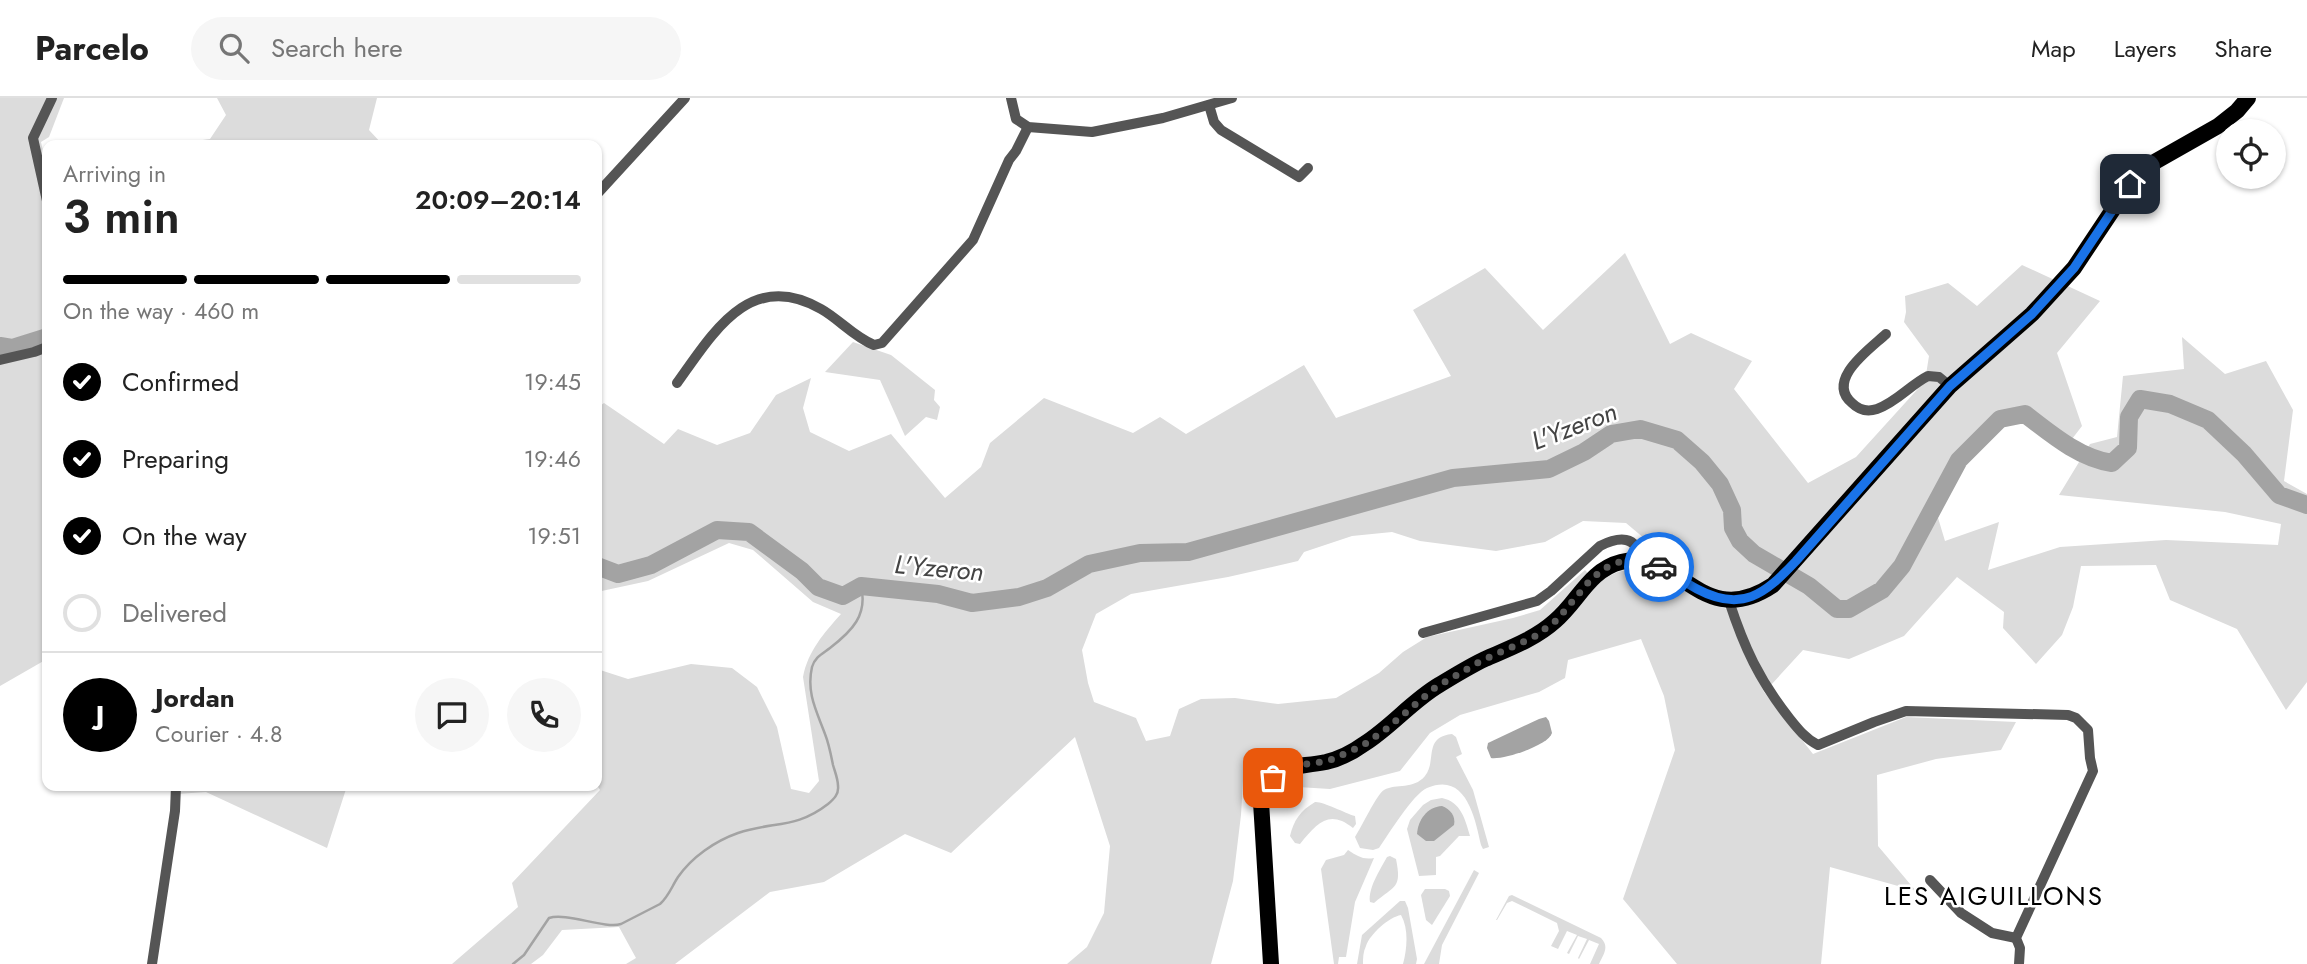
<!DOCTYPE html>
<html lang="en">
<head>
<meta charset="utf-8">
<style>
	:root { --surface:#fff; --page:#f6f6f6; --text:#222; --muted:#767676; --line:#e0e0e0; --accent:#000 }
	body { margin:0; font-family:Jost,sans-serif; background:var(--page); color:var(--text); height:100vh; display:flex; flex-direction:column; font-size:26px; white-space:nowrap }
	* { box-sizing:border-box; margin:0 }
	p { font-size:23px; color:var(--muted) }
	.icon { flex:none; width:38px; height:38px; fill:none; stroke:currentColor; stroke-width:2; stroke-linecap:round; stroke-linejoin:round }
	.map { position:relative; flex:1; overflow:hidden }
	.side { position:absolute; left:42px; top:42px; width:560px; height:651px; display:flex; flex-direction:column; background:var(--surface); border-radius:14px; box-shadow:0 2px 5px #0004 }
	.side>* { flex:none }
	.tools { position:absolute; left:2216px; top:21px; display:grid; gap:14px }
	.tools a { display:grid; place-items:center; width:70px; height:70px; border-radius:50%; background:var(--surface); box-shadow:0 2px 5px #0004; font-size:35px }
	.pin { position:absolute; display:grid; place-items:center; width:60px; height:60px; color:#fff; margin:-30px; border-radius:14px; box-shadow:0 4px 10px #0006 }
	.courier { position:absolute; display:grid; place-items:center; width:70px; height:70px; margin:-35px; border:5px solid #1a73e8; border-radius:50%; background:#fff; color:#222; box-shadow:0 2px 9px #0007 }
	.headline em { font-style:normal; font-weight:600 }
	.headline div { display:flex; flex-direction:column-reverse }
	.headline { display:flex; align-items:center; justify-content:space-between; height:119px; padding:0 21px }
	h1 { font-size:46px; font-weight:600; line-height:52px }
	.bar { display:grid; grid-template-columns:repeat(4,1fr); gap:10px 7px; align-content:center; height:84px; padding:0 21px }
	.bar i { height:9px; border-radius:5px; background:var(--line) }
	.bar .current { background:var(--accent) }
	.bar p { grid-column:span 4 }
	.line { display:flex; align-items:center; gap:18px; padding:0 21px; border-top:2px solid var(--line) }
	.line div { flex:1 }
	.round { display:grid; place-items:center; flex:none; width:74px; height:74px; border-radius:37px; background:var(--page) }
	ol { padding:0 21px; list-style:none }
	li { display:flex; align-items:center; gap:21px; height:77px }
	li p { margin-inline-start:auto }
	li .icon { padding:7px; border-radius:50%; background:var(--accent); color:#fff; stroke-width:4 }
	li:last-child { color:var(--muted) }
	li i { width:38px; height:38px; border:4px solid var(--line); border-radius:50% }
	header { display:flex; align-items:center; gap:42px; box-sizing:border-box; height:98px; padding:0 35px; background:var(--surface); border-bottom:2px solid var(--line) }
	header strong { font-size:33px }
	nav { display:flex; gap:38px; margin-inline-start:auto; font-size:24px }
	.search { width:490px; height:63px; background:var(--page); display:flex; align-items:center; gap:18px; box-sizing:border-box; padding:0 24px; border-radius:38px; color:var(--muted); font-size:26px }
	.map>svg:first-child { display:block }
	.green { fill:#dcdcdc }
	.water { fill:#a3a3a3 }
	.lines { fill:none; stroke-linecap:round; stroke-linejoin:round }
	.stream { stroke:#a3a3a3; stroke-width:2.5 }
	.river { stroke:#a3a3a3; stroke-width:18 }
	.street { stroke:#555; stroke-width:10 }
	.primary { stroke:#000; stroke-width:16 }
	.done { stroke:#595959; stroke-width:7; stroke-dasharray:0 12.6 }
	.route { stroke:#1a73e8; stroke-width:9 }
	.labels { text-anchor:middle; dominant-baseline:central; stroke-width:5; stroke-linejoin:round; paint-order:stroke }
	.water-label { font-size:26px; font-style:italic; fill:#444; stroke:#fff }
	.neighbourhood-label { font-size:26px; letter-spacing:2px; fill:#000; stroke:#fff }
</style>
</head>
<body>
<header>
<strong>Parcelo</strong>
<div class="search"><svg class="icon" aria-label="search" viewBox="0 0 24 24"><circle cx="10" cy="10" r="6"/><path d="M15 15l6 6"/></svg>Search here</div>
<nav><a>Map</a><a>Layers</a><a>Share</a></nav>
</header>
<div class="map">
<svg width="2307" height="866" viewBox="0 0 2307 866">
	<rect width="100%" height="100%" fill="#fff"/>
	<g class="green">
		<path d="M0,0h64l-15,39 -8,5 6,27v490l-47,27z"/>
		<path d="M217,0h160l-8,32 14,15h-203v-2l30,-4 16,-24z"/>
		<path d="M1625,155l45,91 21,-11 61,28 -18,28 74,94 48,-26 69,-76 4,-25 -25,-34 2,-10 -1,-16 43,-13 29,23 45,-41 78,36 -43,52 25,73 -20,26 -38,-33 -21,3 -38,39 -29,50 9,30 54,-19 -11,48 72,-23 106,-7 112,5 3,-21 -56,-12 -166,-17 31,-51 27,-7 6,-61 61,-7 -2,-32 43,37 41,-13 27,49 -9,71 23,13v188l-21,28 -49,-81 -67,-29 -14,-35 -75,1 -8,41 -11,28 -26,29 -33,-36 1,-16 -47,-35 -53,59 -55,23 -46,-9 -32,35 -27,-45 -11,-31 -24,-22 -58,-34 -6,-14 -19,-16 -43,-2 -38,21 -49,9 -76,-10 -28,-9 -40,4 -48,16 -6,9 -70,16 -97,17 -35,20 -14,36 6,33 6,19 42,16 10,23 24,-5 9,-27 22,-10 34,-1 43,6 58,-6 43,-25 24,-21 24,-15 86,-19 27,-8 45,-40 12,13c8,-4 17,-11 25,-12 36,-7 72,30 108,39l10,33 24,49 49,62 93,-37 110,5 -15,28 -65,9 -59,16 1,71 38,45 -86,-24 -9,97h-144l-54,-65 52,-149 -11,-54 -23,-57 -73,21 -3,18 -26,14 -79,23 -30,18 -30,38 -70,18 -48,-3 -39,-5 -2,34 -8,66 -22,83h-144l20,-17 17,-34 6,-67 -35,-109 -124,116 -46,-19 -81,48 -54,10 -95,72h-49l10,-6 -17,-31 -57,3 -19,25 -12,9h-79l66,-57 -6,-24 88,-93 -3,-5v-116l31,10 63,-15 41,4 25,19 20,40 14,62 18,4 10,-12 -16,-104c5,-26 21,-44 38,-63l-28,-12 -60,-52 -24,-7 -81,38 -51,11v-184l7,-5 60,41 14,-15 39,16 33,-12 26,-38 35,-17 -8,30 7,24 39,19 42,-17 54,64 36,-31 9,-24 54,-45 89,35 27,-16 26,17 118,-69 32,53 115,-42 -38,-66 72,-42 58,62z"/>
		<path d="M853,244l38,13 44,35 -1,10 6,7 -3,13 -11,-3 -21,19 -25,-56 -55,-8z"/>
		<path d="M1452,636l4,3 6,17 -6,3 17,33 16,57 -6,2 -2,-4c-6,-27 -15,-74 -54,-57 -14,6 -39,47 -48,60l-6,2 -13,-2 -5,-11c6,-9 22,-43 29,-47 13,-7 29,0 41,-14 12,-15 -2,-39 27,-42z"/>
		<path d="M176,688h171l-20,62 -121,-56 -29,2z"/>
		<path d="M1442,700c19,4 23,21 28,38h-11l-19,20 -4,1v18l-17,1 -12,-47 3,-9 13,-15 8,-5z"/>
		<path d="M1315,704c7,-1 30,11 40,14l1,8 -3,4c-24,-19 -36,-5 -53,16l-5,-1 -5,-7c4,-16 10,-25 25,-34z"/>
		<path d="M1348,752c9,6 15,10 26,8l-19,44 -9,55h-7l-1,7h-4l-13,-95 5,-9 18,-5z"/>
		<path d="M1390,758l6,3c6,30 -1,26 -22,44l-4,-1c-2,-14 10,-32 17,-45z"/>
		<path d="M1474,772l5,3 -37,72 -3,19h-15z"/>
		<path d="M1425,791h20l4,2 1,5 -18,29 -6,-5 -5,-25z"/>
		<path d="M1512,797l89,43c9,9 2,17 -2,26h-9l9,-20 -10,-4 -10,19 -1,-1 9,-19 -9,-3 -9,18 -2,-1 10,-18 -10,-4 -9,18 -7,-3 8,-15 -2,-8 -45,-22 -5,2 -10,17h-1l13,-24z"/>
		<path d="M1400,803h5l3,7 9,51 -1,5h-13c4,-15 6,-35 -2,-49 -12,2 -31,19 -35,31 -3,6 -3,12 -3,18h-6l5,-29z"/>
	</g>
	<g class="water">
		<path d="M1546,619l3,4 3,12c-3,12 -48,27 -61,25l-4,-10 1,-5 51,-24z"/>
		<path d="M1442,708c8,3 14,10 12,19l-20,16h-8l-9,-7c1,-14 10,-27 25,-28z"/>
	</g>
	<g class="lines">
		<path class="stream" d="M513,866l11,-9 25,-37c17,-6 55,11 72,6l39,-20c9,-8 12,-18 18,-27 14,-20 37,-36 60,-44 36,-12 58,-4 90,-29 6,-5 11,-10 10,-18 0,-7 -3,-14 -5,-21 -2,-10 -4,-21 -8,-31 -8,-22 -19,-41 -13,-67 3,-10 10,-13 18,-19 22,-17 38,-33 31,-62"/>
		<g class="river">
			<path d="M0,248l12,2 35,-11"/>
			<path d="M597,468l21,8 33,-9 66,-35 32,2 53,39 16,16 25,9 18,-10 77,8 34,9 47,-6 28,-9 42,-24 51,-11 48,-1 265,-74 96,-9 35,-17 27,-18 29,-5 37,11 25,22 18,22 12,26 1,18 7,13 14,13 55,32 28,23h12l33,-19 20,-24 57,-106 41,-41 25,-5c26,20 54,44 87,49l16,-15 1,-31 11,-18 30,5 38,16 36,34 35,41 28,10"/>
		</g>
		<g class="street">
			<path d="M1011,0l5,21 12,8 64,5 71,-14 69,-20"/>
			<path d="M1209,7l5,17 7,8 78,47 9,-9"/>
			<path d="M597,96l88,-96"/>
			<path d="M47,103l-14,-63 19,-40"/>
			<path d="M1886,236c-16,15 -61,46 -34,69 7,7 16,9 25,6 20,-7 33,-24 51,-33l11,1 11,9"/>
			<path d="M0,262l34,-8 13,-5"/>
			<path d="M677,285c36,-50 73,-115 144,-74 18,10 33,28 53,36l8,-2 91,-103 36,-80 7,-9 12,-24"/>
			<path d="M1729,503c15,46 30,79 61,118 8,10 16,20 28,26l56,-23 32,-11 162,4 8,3 12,12 2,28 3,13 -77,167 4,10 -1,16"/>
			<path d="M1423,535l114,-32 14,-10 49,-45c18,-9 38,-12 40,15"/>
			<path d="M1930,782l31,33 31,20 24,5"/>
			<path d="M152,866l23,-153 1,-25"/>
		</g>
		<path class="primary" d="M1271,866l-10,-162c12,-42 30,-33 65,-40 13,-3 27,-10 38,-18 27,-17 48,-43 75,-59 15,-9 31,-19 46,-26 25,-11 50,-20 70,-38 23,-19 34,-51 66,-59 58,-15 80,71 152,23l177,-199 82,-72 42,-46 56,-84 21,-20 67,-38 19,-15 11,-13"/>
	</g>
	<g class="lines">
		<path class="done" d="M1273,680l14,-11 41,-6 34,-15 24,-17 50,-42 45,-26 53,-24 23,-17 34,-41 14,-11 17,-7h18l19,6"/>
		<path class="route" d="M1659,469c13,6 25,15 38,22 45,24 68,5 99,-28l154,-175 82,-72 42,-46 56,-84"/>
	</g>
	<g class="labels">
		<g class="water-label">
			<text transform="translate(1574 328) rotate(-21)">L'Yzeron</text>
			<text transform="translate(939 470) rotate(5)">L'Yzeron</text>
		</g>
		<g class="neighbourhood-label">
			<text x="1994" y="798">LES AIGUILLONS</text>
		</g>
	</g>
</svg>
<div class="tools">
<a><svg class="icon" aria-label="locate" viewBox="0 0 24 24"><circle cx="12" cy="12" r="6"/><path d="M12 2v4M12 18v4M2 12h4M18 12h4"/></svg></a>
</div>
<div class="pin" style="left:1273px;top:680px;background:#ea580c"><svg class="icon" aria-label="bag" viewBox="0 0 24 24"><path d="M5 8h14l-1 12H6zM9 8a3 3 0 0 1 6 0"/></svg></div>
<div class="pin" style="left:2130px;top:86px;background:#1f2937"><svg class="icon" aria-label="home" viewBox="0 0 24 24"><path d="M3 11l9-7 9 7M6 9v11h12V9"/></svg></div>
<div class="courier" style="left:1659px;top:469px"><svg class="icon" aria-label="car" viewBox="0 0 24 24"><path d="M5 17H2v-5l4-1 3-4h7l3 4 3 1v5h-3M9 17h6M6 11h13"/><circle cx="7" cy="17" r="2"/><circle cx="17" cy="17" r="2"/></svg></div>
<section class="side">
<div class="headline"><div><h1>3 min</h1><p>Arriving in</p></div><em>20:09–20:14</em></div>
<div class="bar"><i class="current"></i><i class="current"></i><i class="current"></i><i></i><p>On the way · 460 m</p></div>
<ol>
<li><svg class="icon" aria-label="check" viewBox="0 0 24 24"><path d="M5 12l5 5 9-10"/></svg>Confirmed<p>19:45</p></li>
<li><svg class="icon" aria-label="check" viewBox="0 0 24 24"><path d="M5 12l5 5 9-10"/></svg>Preparing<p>19:46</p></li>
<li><svg class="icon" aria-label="check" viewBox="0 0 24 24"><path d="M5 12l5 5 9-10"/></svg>On the way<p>19:51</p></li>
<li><i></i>Delivered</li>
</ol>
<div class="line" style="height:126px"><b class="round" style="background:var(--accent);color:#fff">J</b><div><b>Jordan</b><p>Courier · 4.8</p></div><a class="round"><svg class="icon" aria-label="chat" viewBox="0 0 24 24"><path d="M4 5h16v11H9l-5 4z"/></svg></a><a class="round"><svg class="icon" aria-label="phone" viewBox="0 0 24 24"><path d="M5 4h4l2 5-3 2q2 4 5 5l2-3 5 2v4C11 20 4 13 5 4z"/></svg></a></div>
</section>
</div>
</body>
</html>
